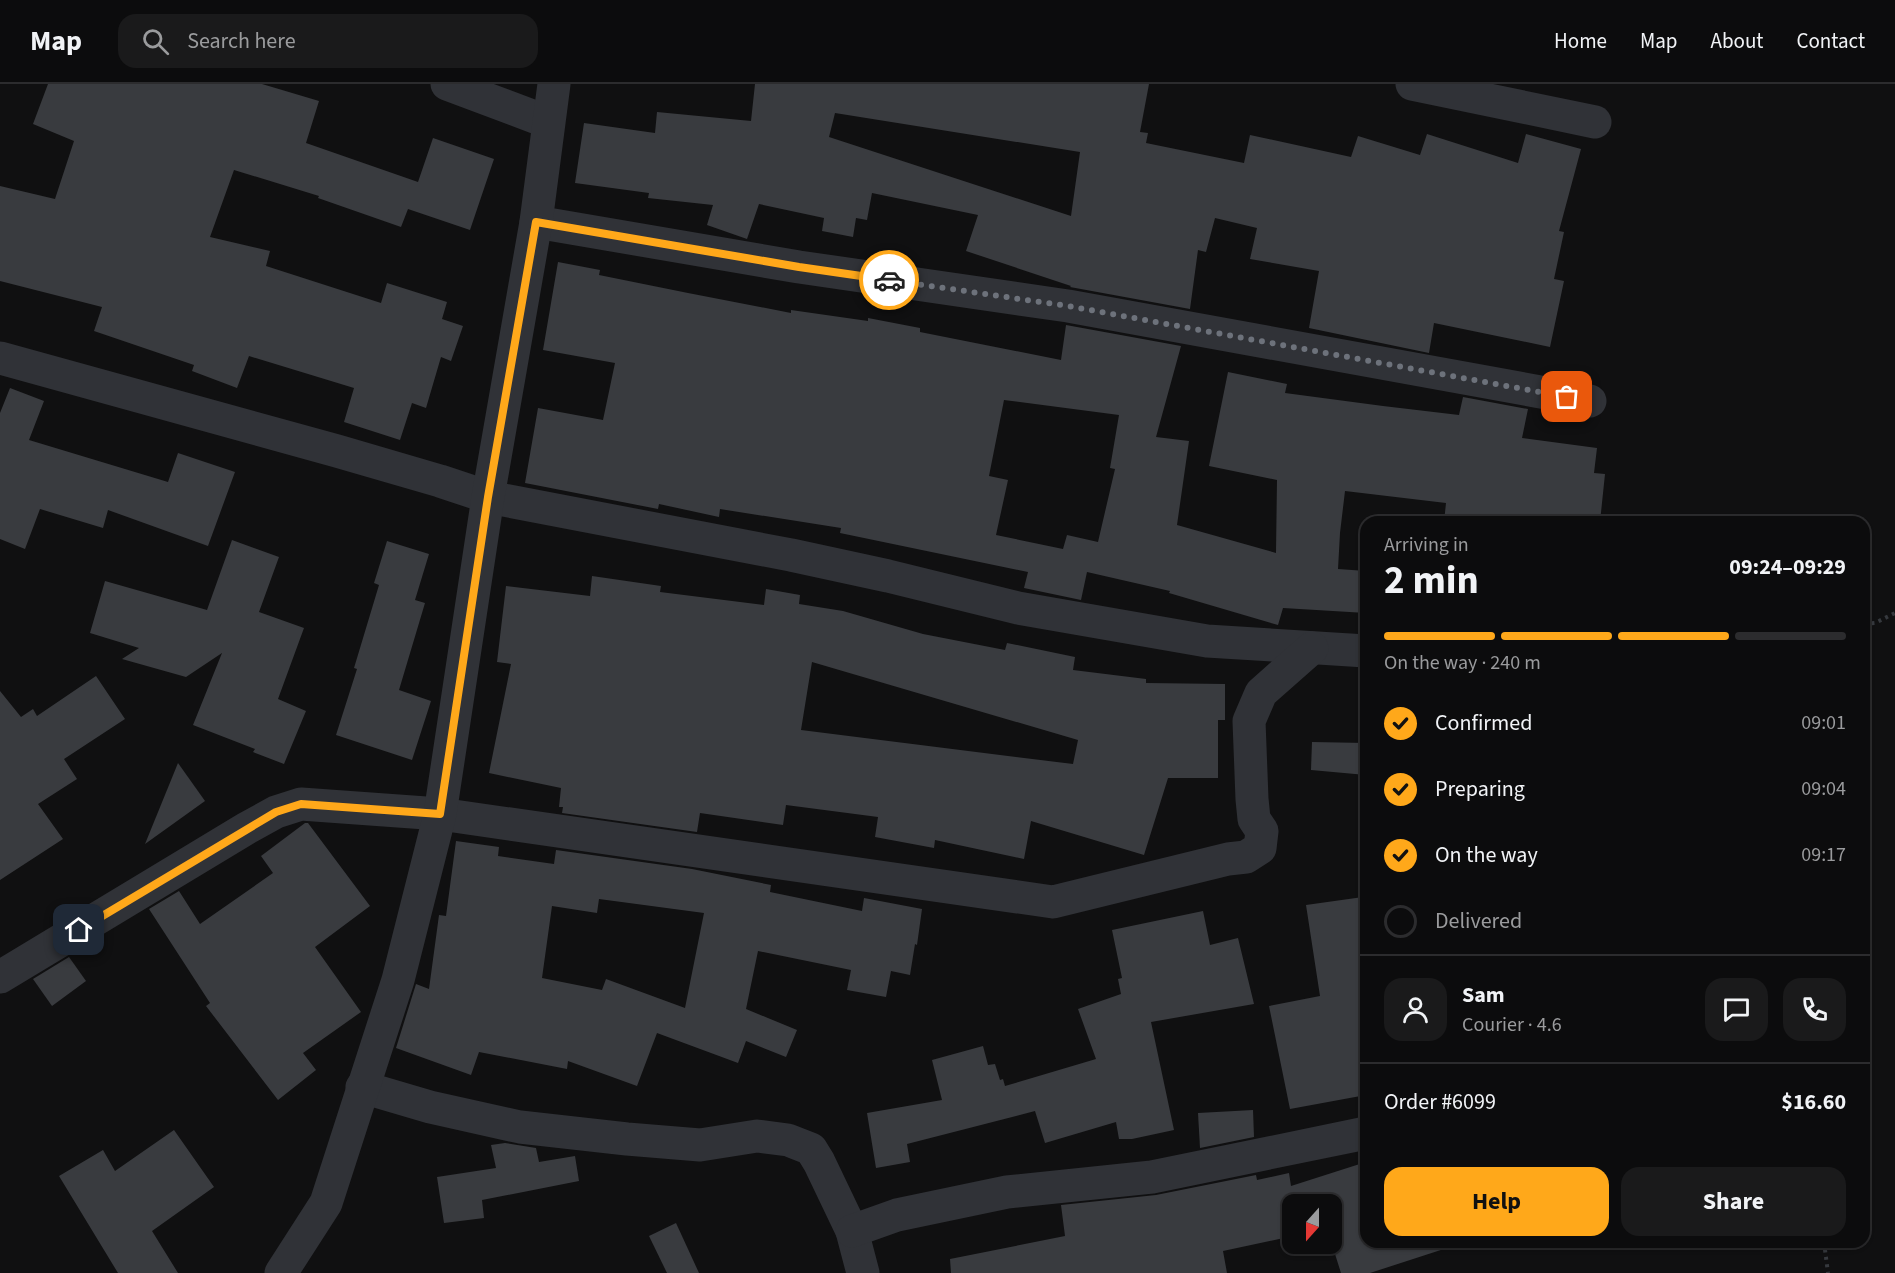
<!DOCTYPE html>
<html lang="en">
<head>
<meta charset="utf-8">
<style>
	:root { --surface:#0c0c0d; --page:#1a1a1b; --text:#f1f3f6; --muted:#9a9b9d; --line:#2c2c2e; --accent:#ffa81a }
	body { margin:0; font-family:"Source Sans 3",sans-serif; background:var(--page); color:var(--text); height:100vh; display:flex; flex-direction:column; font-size:22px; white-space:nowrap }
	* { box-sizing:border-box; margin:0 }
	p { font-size:20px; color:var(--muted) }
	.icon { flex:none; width:33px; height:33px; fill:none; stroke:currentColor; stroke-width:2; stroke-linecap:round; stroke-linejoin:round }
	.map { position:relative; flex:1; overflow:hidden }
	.drawer { position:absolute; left:1360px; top:432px; width:510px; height:732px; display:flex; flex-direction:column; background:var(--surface); border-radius:18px; box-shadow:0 2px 4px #0004,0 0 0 2px var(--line) }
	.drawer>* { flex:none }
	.needle { width:39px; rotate:201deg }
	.controls { position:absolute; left:1282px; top:1110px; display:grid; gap:12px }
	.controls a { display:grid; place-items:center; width:60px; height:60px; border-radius:12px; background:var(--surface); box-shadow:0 2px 4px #0004,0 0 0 2px var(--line); font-size:30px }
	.pin { position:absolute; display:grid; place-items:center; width:51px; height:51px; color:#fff; margin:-26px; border-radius:12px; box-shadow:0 3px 9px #0006 }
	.courier { position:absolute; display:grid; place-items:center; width:60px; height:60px; margin:-30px; border:4px solid #ffa81a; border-radius:50%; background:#fff; color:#222; box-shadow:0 2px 8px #0007 }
	.headline em { font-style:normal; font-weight:700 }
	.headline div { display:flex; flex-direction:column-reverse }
	.headline { display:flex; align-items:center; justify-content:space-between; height:102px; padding:0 24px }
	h1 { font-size:39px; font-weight:700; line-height:45px }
	.bar { display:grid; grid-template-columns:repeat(4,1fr); gap:9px 6px; align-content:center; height:72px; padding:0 24px }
	.bar i { height:8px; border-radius:4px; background:var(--line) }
	.bar .active { background:var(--accent) }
	.bar p { grid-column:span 4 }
	.line { display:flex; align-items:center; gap:15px; padding:0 24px; border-top:2px solid var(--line) }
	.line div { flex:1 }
	.round { display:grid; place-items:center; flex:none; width:63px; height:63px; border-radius:18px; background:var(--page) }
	ol { padding:0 24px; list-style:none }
	li { display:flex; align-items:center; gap:18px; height:66px }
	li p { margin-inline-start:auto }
	li .icon { padding:6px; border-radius:50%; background:var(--accent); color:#111; stroke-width:4 }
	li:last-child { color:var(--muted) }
	li i { width:33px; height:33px; border:3px solid var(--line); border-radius:50% }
	.cta { display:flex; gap:12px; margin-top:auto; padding:12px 24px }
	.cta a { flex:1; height:69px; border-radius:18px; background:var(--accent); color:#111; font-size:24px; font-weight:700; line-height:69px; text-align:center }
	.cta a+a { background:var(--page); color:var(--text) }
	header { display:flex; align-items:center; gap:36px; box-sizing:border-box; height:84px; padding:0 30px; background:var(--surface); border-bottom:2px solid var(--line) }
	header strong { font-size:28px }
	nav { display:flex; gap:33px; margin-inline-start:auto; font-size:21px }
	.search { width:420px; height:54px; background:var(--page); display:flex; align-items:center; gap:15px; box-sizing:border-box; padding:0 21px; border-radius:18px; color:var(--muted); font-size:22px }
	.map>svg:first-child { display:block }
	.building { fill:#393b3f; fill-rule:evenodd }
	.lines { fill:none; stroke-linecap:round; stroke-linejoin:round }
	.path { stroke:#36393e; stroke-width:4; stroke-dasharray:3 4.5; stroke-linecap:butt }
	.minor { stroke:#303237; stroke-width:33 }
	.done { stroke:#6d727b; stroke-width:6; stroke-dasharray:0 10.8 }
	.route { stroke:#ffa81a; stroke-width:8 }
</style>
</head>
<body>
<header>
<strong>Map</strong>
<div class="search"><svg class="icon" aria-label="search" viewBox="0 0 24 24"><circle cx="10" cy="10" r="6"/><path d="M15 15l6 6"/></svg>Search here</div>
<nav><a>Home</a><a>Map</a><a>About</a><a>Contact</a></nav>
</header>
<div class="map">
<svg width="1895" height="1189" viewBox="0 0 1895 1189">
	<rect width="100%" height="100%" fill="#101011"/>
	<g class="building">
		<path d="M48,0h214l57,17 -13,42 112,39 15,-44 61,21 -24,71 -62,-21 -7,18 -83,-29 1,-2 -85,-26 -24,67 60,14 -4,15 115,37 6,-20 60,19 -5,17 21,7 -12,35 -10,-4 -15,51 -14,-5 -12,37 -56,-18 10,-34 -105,-32 -12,32 -45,-17 2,-6 -100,-34 8,-24 -102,-26v-95l55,13 19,-58 -41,-17z"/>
		<path d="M755,0h394l-9,48 8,1 -2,10 98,20 6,-28 101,22 7,-21 62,19 7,-21 91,29 8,-29 55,15 -22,82 5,1 -10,47 10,2 -14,66 -116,-24 -5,30 -120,-25 10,-57 -69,-12 7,-31 -42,-10 -9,34 -8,-2 -8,59 -120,-22 1,-1 -105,-35 12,-36 -106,-22 -5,27 -11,-2 -3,19 -31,-6 2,-13 -65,-14 -12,35 -40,-14 6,-20 -65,-7 1,-5 -74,-10 9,-60 71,10 2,-21 94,9zM835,29l245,39 -9,64 -242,-79z"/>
		<path d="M558,178l42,8 -1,5 89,18 103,20v-3l77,11v-3l52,10v4l141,28 5,-35 115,21 -25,91 33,4 -12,84 99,28 1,-73 -68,-14 19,-94 59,12 -2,9 98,13 76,9 4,-18 65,12 -6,29 75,10 -3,25 11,1 -5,48h-156l2,-19 -101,-12 -5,42 -2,36 28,2v42l-83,-5 -5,17 -109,-32 1,-2 -83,-19 -6,28 -57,-12 4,-16 -188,-39 1,-5 -121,-19 -1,8 -60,-13 -1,5 -133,-26 13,-75 65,12 12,-57 -72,-13zM1004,316l115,15 -9,53 5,1 -17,73 -31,-7 -4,14 -67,-14 12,-55 -19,-4z"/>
		<path d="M10,304l34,13 -15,39 139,42 10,-29 57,19 -27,74 -100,-36 -5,18 -63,-19 -15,40 -25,-10v-126z"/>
		<path d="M232,456l47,17 -20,55 45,16 -26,71 28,12 -22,53 -31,-12 2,-3 -62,-24 29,-72 -36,24 -64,-18 17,-11 -49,-15 15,-52 102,29z"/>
		<path d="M387,457l42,13 -14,46 10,3 -26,87 32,11 -19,59 -76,-25 21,-66 -3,-1 25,-83 -5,-2z"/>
		<path d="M592,492l69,10 -1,6 104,13 2,-16 34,6 -1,9 44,7 80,23 82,16 2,-7 68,14 -2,13 73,9v4l79,1v36h-7v58h-50l-24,77 -113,-34 -7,38 -89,-19 -1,8 -59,-11 3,-20 -92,-12 -3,20 -83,-12 -3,19 -135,-19 1,-6h-4l2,-19 -72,-15 22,-109 -14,-2 9,-76 84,10zM812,578l266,78 -5,24 -272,-34z"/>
		<path d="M96,592l29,43 -61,40 13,20 -39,25 25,35 -63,41v-189l21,26 12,-8 4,7z"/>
		<path d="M1312,658l54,1v32l-55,-5z"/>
		<path d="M178,679l27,38 -60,43z"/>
		<path d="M305,739h3l62,83 -55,41 46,65 -58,41 13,17 -38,30 -72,-94 4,-3 -61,-94 30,-18 21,33 73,-51 -12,-17z"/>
		<path d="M456,757l43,6 -1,9 56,8 2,-14 136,19 79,16 -1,7 92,19 2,-13 58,11 -5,36 -2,-1 -5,31 -19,-4 -5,26 -39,-7 4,-20 -93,-19 -12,58 51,21 -11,27 -40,-16 -8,22 -81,-30 -20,53 -69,-25 -1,8 -88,-17 -8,23 -75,-27 20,-64 13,5 10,-74 7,1zM599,815l105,14 -19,95 -79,-29 -4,11 -60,-12 10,-72 45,7z"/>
		<path d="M1363,813l3,24v174l-76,14 -21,-103 51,-10 -14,-91z"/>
		<path d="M1203,827l7,34 28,-7 16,66 -103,18 23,108 -42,9h-13l-3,-17 -71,21 -10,-32 -128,33 3,18 -34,6 -9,-55 75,-13 -10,-40 51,-14 5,19 7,-1 5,16 3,-1 2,7 91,-27 -18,-50 43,-15 -3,-15 4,-1 -10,-48z"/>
		<path d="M69,873l17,24 -34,25 -19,-27z"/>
		<path d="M1253,1026l1,27 -54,11 -2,-35z"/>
		<path d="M174,1046l40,57 -62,44 26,42h-60l-59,-97 44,-26 12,21z"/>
		<path d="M505,1059l31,5 3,14 36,-6 4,25 -97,19 2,18 -40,5 -7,-46 59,-9 -5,-23z"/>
		<path d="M1366,1078v80h80l1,6 -77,25h-29l-6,-19 -4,1 -4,-11h5v-40h-39v32l-70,15 4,22h-276l-1,-14 115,-23 -4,-31 95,-10 100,-20 1,5 32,-7 2,13z"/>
		<path d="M676,1139l23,50h-32l-18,-37z"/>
	</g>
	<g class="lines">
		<g class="path">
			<path d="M1864,540l11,-1 20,-10"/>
			<path d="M1824,1158l4,31"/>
		</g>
		<g class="minor">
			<path d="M447,0l101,38"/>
			<path d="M1412,0l183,38"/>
			<path d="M536,138l263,45 269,39 522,95"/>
			<path d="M0,274l337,93 103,30 48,16 303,58 97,21 130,32 189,33 159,10"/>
			<path d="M0,893l247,-149 29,-16 25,-8 139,10 613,88 175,-43 18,-2 14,-9 2,-17 -8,-12 -2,-20 -3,-78 12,-28 51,-45"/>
			<path d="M362,1003l68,20 90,20 107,12 73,6 57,-9 31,4 23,9 8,13 33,69 11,42"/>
			<path d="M852,1147l45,-16 110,-23 145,-15 214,-44"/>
			<path d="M281,1189l45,-70 72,-223 42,-166 48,-317 48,-275 18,-138"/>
		</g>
	</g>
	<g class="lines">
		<path class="done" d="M889,196l179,26 499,91"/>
		<path class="route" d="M79,846l197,-118 25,-8 139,10 48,-317 48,-275 263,45 90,13"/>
	</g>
</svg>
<div class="controls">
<a><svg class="needle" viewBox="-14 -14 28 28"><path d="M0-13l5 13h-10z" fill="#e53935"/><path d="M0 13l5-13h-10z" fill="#9a9b9d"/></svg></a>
</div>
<div class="pin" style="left:1567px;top:313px;background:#ea580c"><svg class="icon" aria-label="bag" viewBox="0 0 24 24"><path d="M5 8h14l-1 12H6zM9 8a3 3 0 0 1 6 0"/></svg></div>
<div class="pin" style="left:79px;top:846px;background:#1f2937"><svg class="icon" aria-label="home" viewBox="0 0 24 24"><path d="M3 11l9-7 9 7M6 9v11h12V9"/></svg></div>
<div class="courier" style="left:889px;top:196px"><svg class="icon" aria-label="car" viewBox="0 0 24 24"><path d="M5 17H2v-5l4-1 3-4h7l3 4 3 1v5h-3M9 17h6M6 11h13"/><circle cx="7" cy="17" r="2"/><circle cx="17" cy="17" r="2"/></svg></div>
<section class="drawer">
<div class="headline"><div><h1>2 min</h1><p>Arriving in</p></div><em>09:24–09:29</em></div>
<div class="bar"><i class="active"></i><i class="active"></i><i class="active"></i><i></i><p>On the way · 240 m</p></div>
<ol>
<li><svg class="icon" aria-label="check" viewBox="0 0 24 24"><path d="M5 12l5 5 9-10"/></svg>Confirmed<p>09:01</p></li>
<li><svg class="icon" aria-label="check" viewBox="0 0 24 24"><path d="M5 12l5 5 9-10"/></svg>Preparing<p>09:04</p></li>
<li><svg class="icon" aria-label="check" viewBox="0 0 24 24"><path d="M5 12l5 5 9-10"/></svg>On the way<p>09:17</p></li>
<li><i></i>Delivered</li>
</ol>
<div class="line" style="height:108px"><a class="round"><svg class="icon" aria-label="person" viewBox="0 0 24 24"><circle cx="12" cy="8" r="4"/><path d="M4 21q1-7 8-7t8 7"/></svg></a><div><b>Sam</b><p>Courier · 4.6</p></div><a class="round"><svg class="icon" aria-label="chat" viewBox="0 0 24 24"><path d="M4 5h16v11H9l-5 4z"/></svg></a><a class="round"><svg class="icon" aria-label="phone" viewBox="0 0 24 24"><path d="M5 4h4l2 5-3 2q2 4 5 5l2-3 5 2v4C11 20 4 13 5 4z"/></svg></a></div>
<div class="line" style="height:78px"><div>Order #6099</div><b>$16.60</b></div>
<div class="cta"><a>Help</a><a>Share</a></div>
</section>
</div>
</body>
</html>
